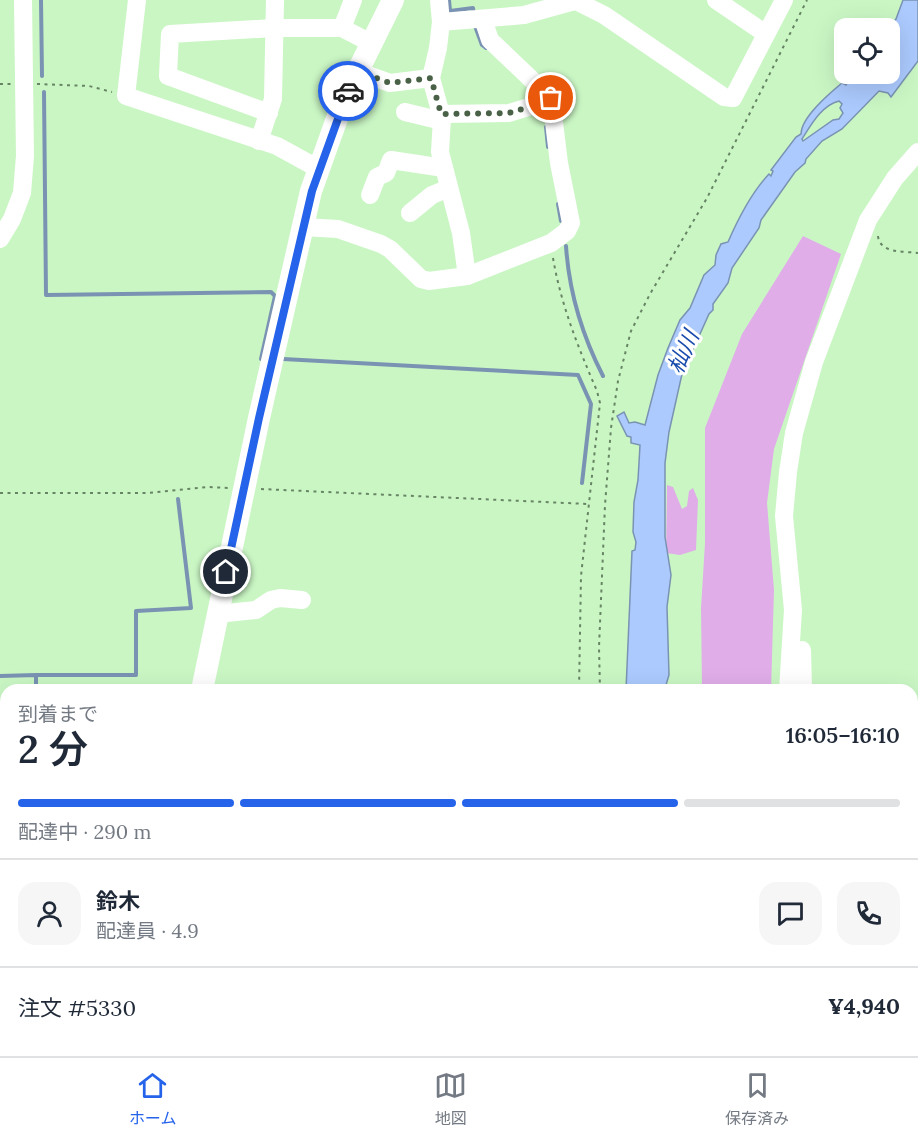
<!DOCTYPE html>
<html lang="ja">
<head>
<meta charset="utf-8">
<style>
	:root { --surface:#fff; --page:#f6f6f7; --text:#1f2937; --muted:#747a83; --line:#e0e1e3; --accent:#2563eb }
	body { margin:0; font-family:Lora,"Noto Sans JP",serif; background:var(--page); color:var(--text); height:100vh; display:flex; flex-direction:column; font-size:22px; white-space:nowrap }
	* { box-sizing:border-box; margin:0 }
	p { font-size:20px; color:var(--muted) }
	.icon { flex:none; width:33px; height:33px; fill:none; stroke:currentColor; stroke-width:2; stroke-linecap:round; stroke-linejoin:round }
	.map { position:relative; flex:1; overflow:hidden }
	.details { position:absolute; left:0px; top:684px; width:918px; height:372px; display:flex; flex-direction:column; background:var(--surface); border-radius:18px 18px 0 0; box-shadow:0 6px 24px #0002 }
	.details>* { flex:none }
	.fabs { position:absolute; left:834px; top:18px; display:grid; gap:12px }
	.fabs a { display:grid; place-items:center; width:66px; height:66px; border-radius:12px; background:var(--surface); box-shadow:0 6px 24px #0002; font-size:30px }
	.pin { position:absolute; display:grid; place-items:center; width:51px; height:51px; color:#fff; margin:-26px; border:3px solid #fff; border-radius:50%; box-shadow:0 2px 6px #0007 }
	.courier { position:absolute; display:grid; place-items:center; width:60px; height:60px; margin:-30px; border:4px solid #2563eb; border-radius:50%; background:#fff; color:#222; box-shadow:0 2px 8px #0007 }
	.overview em { font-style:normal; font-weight:600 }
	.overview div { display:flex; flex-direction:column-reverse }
	.overview { display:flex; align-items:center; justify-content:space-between; height:102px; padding:0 18px }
	h1 { font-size:39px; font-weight:600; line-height:45px }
	.bar { display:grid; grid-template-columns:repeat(4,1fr); gap:9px 6px; align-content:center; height:72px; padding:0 18px }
	.bar i { height:8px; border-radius:4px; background:var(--line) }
	.bar .on { background:var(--accent) }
	.bar p { grid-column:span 4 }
	.line { display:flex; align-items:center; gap:15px; padding:0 18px; border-top:2px solid var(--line) }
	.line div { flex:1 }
	.round { display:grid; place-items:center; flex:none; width:63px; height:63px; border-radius:18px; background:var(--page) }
	.tab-bar { display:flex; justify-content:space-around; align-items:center; height:84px; border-top:2px solid var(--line); background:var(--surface); font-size:16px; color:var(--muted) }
	.tab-bar a { display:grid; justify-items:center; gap:3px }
	.tab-bar .on { color:var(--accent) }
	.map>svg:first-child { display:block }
	.green { fill:#e0ade9 }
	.water { fill:#accafe; stroke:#7a93b3; stroke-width:1.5; fill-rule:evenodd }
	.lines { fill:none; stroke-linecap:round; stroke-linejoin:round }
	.stream { stroke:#7a93b3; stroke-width:4 }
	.path { stroke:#678464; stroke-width:2; stroke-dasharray:3 4.5; stroke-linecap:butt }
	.minor { stroke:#fff; stroke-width:18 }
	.major { stroke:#fff; stroke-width:22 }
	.done { stroke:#496247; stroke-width:6; stroke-dasharray:0 10.8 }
	.route { stroke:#2563eb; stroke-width:8 }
	.labels { text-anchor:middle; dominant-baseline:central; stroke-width:6; stroke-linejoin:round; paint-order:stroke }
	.water-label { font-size:22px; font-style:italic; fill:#194bad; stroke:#fff }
</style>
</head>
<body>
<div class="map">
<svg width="918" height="1056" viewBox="0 0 918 1056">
	<rect width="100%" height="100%" fill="#caf6c4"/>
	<g class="green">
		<path d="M803,236l38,18 -67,195 -7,54 7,87 -3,100h-69l-1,-82 4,-65v-115l37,-94z"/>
		<path d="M667,485l6,2 9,22 5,-3 2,-15 4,-3 5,12 -2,50 -16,5 -14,-2z"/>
		<path d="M605,1050h33l1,4 3,2h-38z"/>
	</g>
	<path class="water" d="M903,0h15v61l-27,36 -3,-4 -9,-2 -37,38 -20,12 -16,18 -1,4 -10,9 -34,48 -2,8 -27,40 -4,15 -15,21v6l-4,4 -27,60 -13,58 -4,31v74l6,38 -4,32 2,68 -3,10 3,5h-43l6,-139 3,-1 1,-8 -3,-10 1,-30 4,-22 2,-35 -9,-2v-6l-4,-1 -10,-20 7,-4 5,11 6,-1 10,3 13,-50 10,-27 12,-28 10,-12 14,-33 11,-10 1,-10 5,-11 7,-2c10,-23 24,-50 41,-68l2,2 2,-5 -2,-1 25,-33 5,-3c0,-17 29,-41 41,-51l4,2 7,-11h37l-2,-46 8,-9zM839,101l3,3 -2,4 3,5 -4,6 -6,1 -30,21 -1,-2c9,-14 20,-34 37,-38z"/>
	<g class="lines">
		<g class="stream">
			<path d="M41,0l1,76"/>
			<path d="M449,0l1,11 23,-3 1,7"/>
			<path d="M475,26l7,19 4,3"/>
			<path d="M44,92l2,203 225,-3 4,4 -14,63h3"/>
			<path d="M546,127l2,20"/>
			<path d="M558,204l3,17"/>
			<path d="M566,246c3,46 16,89 37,130"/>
			<path d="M283,359l295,16 13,29 -9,79"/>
			<path d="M36,675h100v-64l55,-3 -13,-109"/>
			<path d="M0,676l36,-1v15"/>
		</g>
		<g class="path">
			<path d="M0,84h11"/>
			<path d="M37,84l52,2 23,6"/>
			<path d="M878,236c2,18 26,15 40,17"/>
			<path d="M553,258c8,47 25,89 44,133l3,12 -19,173 -2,114"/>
			<path d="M261,489l327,15"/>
			<path d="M0,493h148l59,-6 22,1"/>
			<path d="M600,690l-1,-43 6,-142 6,-77 7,-47 13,-50 19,-37 57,-96 100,-198"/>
			<path d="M599,1056v-6"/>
		</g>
		<g class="minor">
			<path d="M137,0l-11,96 151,50 42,23"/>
			<path d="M439,0l2,22 -3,26 -7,30 11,40 -2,34 21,81 6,43"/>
			<path d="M716,0l50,34"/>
			<path d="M576,1l28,14 120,82 9,1 51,-98"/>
			<path d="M441,22l83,-7 54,-15"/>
			<path d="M342,28l11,-28"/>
			<path d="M357,71l33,12 41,-5"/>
			<path d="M405,112l37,9"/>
			<path d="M269,113l-101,-37 2,-42 104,-6h68l29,15"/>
			<path d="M441,114l68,-1 26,-8 11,-12"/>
			<path d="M259,141l14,-42 2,-99"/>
			<path d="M370,195l7,-18 9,-4 5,-13 53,8"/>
			<path d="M410,213l22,-18 17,-7"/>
			<path d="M303,227l35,2 43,15 9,5 31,30 8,2 38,-5 84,-33 16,-12 4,-8 -12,-60 -8,-65 -61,-58 -7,-21"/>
			<path d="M0,239l12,-20 10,-26 3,-37 -2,-156"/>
			<path d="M217,614l39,-4 15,-10 9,-2 22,2"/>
			<path d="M802,650l1,40"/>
			<path d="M788,690l5,-80 -9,-94 4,-44 6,-39 20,-71 54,-142 27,-42 23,-26"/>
			<path d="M0,861h6"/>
			<path d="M912,886l6,1"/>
			<path d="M0,1048h6"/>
			<path d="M236,1050l4,6"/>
			<path d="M436,1056v-6"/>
			<path d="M734,1056v-6"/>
		</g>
		<g class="major">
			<path d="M202,690l57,-272 52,-227 33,-92 49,-99"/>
			<path d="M151,1056l1,-6"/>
		</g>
	</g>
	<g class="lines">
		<path class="done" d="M348,91l9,-20 33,12 41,-5 10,36 68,-1 26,-8 11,-12 5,5"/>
		<path class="route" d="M226,572l33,-154 53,-227 36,-100"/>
	</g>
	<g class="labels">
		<g class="water-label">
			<text transform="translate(683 352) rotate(-66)">杣川</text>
		</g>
	</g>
</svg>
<div class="fabs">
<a><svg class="icon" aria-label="locate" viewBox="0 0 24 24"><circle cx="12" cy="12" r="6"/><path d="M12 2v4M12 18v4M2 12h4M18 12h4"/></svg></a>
</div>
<div class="pin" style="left:551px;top:98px;background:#ea580c"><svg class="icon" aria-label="bag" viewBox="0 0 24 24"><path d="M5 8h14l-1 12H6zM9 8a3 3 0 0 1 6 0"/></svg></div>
<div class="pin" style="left:226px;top:572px;background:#1f2937"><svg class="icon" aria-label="home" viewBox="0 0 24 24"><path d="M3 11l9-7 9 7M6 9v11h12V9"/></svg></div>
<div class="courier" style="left:348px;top:91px"><svg class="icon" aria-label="car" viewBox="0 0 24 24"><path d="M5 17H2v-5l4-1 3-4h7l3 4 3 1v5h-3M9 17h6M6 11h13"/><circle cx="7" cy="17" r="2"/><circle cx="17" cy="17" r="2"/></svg></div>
<section class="details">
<div class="overview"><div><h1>2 分</h1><p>到着まで</p></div><em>16:05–16:10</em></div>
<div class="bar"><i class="on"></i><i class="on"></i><i class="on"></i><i></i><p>配達中 · 290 m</p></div>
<div class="line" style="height:108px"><a class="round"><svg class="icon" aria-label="person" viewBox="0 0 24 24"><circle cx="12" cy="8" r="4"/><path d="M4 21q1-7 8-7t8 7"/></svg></a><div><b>鈴木</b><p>配達員 · 4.9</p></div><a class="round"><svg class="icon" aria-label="chat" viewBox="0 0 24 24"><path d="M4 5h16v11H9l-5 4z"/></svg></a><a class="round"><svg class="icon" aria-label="phone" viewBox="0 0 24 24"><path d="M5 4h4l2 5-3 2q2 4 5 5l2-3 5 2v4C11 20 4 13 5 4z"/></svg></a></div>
<div class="line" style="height:78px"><div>注文 #5330</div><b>¥4,940</b></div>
</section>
</div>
<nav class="tab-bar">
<a class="on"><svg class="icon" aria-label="home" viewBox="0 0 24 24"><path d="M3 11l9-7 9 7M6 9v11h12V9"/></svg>ホーム</a>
<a><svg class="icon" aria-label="map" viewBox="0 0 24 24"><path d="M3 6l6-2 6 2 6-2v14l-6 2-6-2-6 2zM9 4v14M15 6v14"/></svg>地図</a>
<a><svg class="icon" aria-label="saved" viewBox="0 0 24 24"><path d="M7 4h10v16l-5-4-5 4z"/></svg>保存済み</a>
</nav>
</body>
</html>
